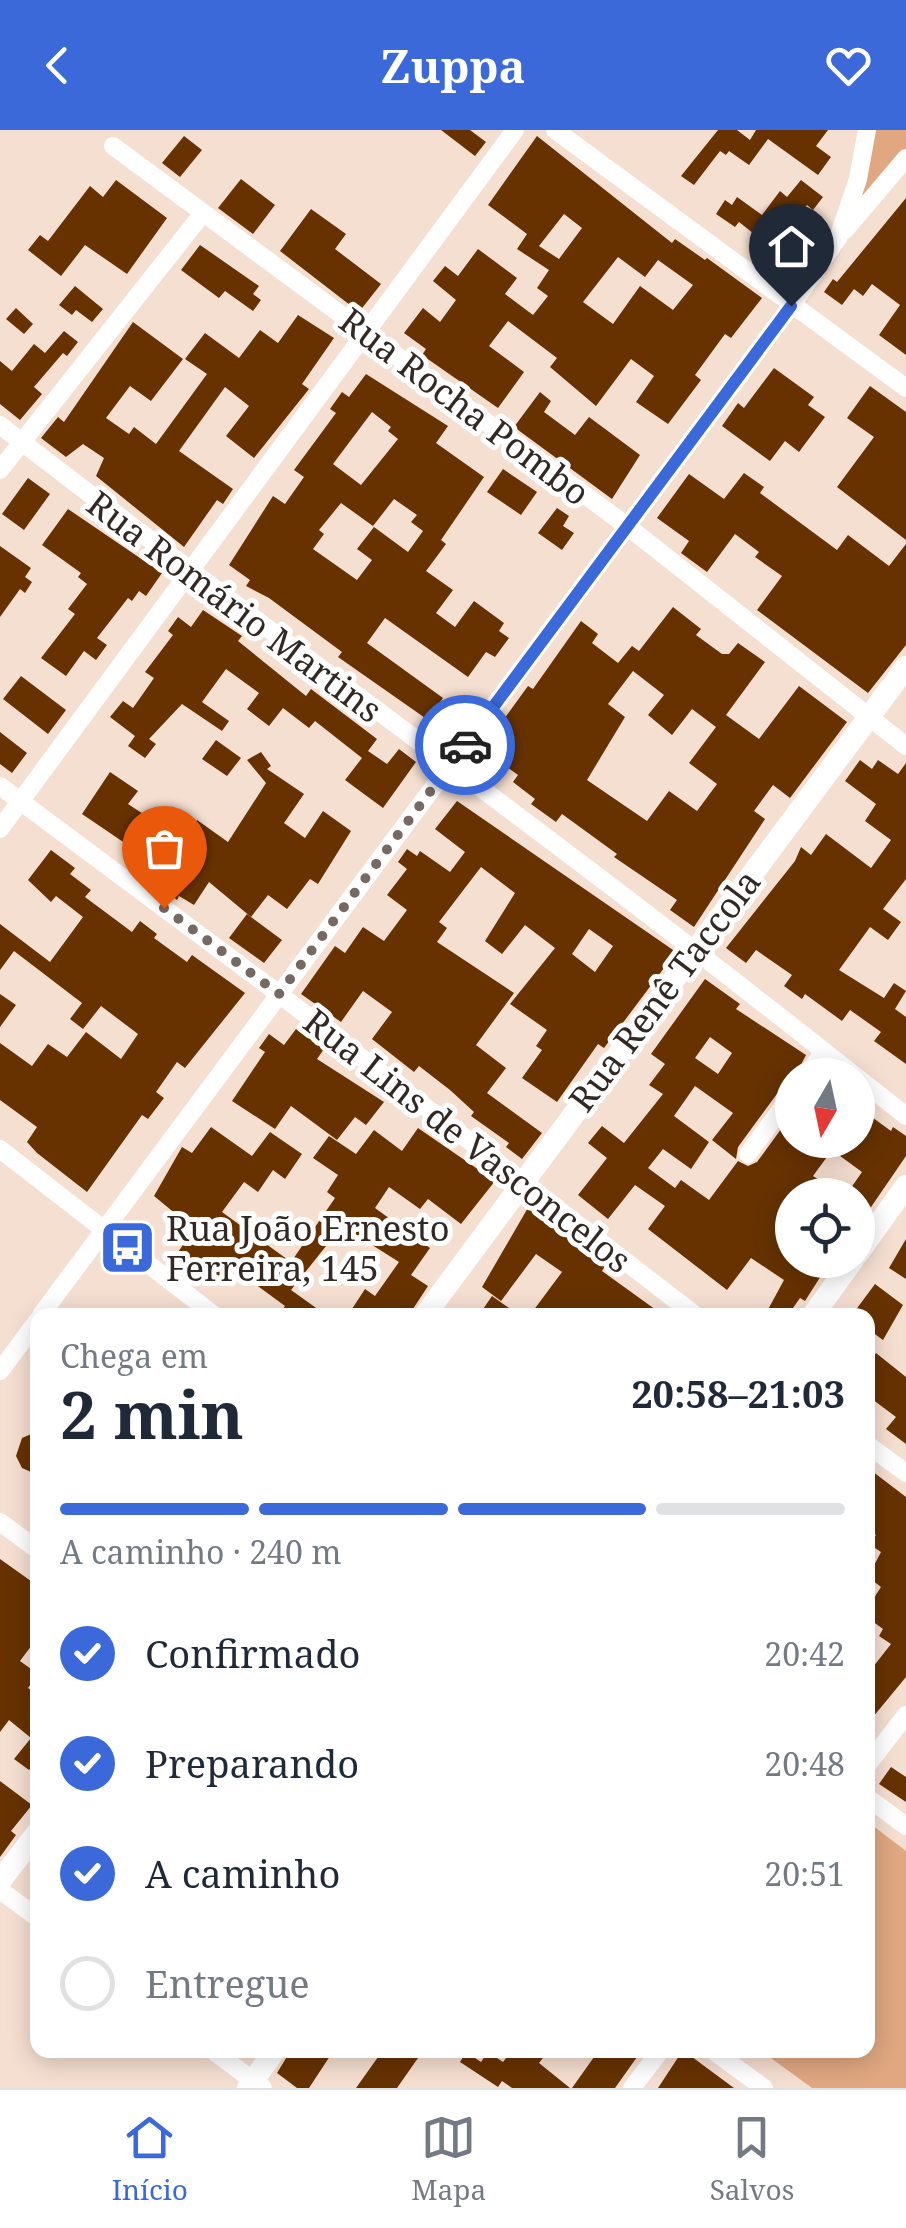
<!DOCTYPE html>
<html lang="pt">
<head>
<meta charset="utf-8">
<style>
	:root { --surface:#fff; --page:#f2f2f3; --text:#1f2937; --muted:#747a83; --line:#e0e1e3; --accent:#3c69da }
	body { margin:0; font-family:"Noto Serif",serif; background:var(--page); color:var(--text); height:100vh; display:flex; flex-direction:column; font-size:38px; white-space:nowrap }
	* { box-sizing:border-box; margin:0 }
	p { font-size:32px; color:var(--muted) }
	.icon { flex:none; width:55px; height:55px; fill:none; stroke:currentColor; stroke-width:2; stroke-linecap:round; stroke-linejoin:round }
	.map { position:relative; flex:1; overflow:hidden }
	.drawer { position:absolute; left:30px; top:1178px; width:845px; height:750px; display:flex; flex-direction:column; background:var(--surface); border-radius:20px; box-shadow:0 5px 25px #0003 }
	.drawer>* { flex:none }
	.needle { width:65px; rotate:189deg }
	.tools { position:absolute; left:775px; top:928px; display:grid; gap:20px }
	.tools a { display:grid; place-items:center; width:100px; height:100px; border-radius:50%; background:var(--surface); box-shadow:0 5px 25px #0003; font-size:50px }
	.pin { position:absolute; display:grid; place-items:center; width:85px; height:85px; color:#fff; margin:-102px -42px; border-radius:50% 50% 50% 0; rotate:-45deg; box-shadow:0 0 10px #0007 }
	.pin .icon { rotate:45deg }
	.courier { position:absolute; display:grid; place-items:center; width:100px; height:100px; margin:-50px; border:8px solid #3c69da; border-radius:50%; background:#fff; color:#222; box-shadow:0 2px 12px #0007 }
	.summary em { font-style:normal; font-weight:700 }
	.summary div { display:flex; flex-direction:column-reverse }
	.summary { display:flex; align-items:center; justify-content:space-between; height:170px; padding:0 30px }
	h1 { font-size:65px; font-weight:700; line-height:75px }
	.bar { display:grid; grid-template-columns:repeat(4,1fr); gap:15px 10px; align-content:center; height:120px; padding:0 30px }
	.bar i { height:12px; border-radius:8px; background:var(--line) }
	.bar .on { background:var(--accent) }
	.bar p { grid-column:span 4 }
	ol { padding:0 30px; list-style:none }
	li { display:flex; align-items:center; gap:30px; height:110px }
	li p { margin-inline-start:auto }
	li .icon { padding:10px; border-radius:50%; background:var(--accent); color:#fff; stroke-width:4 }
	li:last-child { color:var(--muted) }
	li i { width:55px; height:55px; border:5px solid var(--line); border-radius:50% }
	header { display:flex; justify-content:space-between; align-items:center; height:130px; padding:0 30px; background:var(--accent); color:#fff; font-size:45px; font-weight:700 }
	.menu { display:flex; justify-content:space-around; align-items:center; height:140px; border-top:2px solid var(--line); background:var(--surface); font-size:28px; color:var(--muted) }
	.menu a { display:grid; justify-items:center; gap:5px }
	.menu .on { color:var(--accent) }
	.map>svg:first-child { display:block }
	.green { fill:#e0a781 }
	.building { fill:#673200; fill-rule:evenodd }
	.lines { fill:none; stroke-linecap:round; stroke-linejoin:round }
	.minor { stroke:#fff; stroke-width:18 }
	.major { stroke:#fff; stroke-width:22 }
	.done { stroke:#766961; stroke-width:10; stroke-dasharray:0 18 }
	.route { stroke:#3c69da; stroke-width:12 }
	.labels { text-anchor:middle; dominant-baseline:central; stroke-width:10; stroke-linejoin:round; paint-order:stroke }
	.street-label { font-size:35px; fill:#322924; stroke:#fff }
	.poi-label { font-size:35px; fill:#322924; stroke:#fff; text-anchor:start }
</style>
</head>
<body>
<header><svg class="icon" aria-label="back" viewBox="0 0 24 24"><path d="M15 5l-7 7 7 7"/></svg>Zuppa<svg class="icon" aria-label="heart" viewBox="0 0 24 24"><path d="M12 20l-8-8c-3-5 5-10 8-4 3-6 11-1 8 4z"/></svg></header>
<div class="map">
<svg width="906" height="1958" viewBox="0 0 906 1958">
	<rect width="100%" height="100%" fill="#f5dfd1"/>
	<g class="green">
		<path d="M873,0h33v20l-39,47 -8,-4z"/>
		<path d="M868,1692l38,29v237h-94l-52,-38h108z"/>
	</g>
	<g class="building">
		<path d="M441,0h29l16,12 -11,14z"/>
		<path d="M718,0h19l13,10 6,-10h72l-12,16 15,11 -13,18 -50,-36 -19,26 -20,-14 -3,4 -6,-4 -26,34 -13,-9z"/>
		<path d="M184,6l18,14 -22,27 -18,-14z"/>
		<path d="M537,6l135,107 3,-4 30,21 2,-2 55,40 -31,40 -6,-4 -30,41 6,5 -33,44 -32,-22 18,-26 -23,-17 -35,47 -46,-39 7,-9 -49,-37 -19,25 35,26 -26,36 -76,-53 4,-6 -22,-16 19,-25 17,14 16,-22 -23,-19 12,-15 13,10 20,-27 39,29 -12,16 28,21 15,-19 -11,-8 12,-18 -32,-21 10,-15 -39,-29zM564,84l18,14 -23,31 -20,-13zM618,127l27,20 13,-17 35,25 -20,25 -33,-24 -27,38 -30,-22z"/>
		<path d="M241,49l34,26 -22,29 -35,-26z"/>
		<path d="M116,50l51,38 -40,56 -42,-29 -24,31 -33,-26 12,-15 8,6 42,-55 13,11z"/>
		<path d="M801,50l22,17 -10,13 -6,-5 -21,27 15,11 -20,26 -16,-13 7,-8 -33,-26 -4,5 -19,-13 9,-14 7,5 5,-8 25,18 18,-24 7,6z"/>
		<path d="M906,68v157l-27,-20 21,-30 -28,-21 -9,12 -9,-7 -12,16 -18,-13 9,-13 4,3z"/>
		<path d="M311,79l35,25 -11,15 46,35 -22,28 -79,-61z"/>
		<path d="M200,115l59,41 -6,8 8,6 -8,11 -28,-20 -6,7 -38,-28z"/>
		<path d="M75,156l28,23 -11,13 -16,-12 -4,5 -13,-10z"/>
		<path d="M16,178l17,16 -9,10 -18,-15z"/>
		<path d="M298,185l36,23 -32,46 7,5 -55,69 -28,-22 23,-30 -24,-19 -46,64 54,38 -10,15 -6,-4 -33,47 -88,-71 8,-18 -21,-14 -17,13 -25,-19 17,-21 6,5 69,-100 50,37 -32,42 -21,-15 -24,32 23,16 5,-7 22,17 51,-70 -22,-15 20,-26 34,25 21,-28 18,13z"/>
		<path d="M64,201l14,11 -11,14 -4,-3 -29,34 8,7 -22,26 -20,-16v-43l12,10 22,-27 11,9z"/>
		<path d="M774,238l40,29 -6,8 17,12 -26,35 -14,-11 -15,20 -48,-35 16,-23 6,5z"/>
		<path d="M366,244l82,52 -12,17 48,34 -43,63 5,4 -20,27 27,19 -17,23 19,14 19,-26 30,22 -5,8 10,7 -14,19 -9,-5 -18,25 -83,-59 -18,25 76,55 -15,22 -90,-63 4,-5 -73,-54 -23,-12 4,-6 -21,-15 44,-69 12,8 19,-27 -10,-7 42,-57 -6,-4 12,-17 7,5zM372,282l19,15 -3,4 10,8 -37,46 -28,-21zM394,369l23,16 -6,7 12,9 -15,21 -34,-25 -17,22 15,11 -15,20 -44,-31 11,-15 -5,-4 22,-27 32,23z"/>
		<path d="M870,256l36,26v128l-69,-53 37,-50 -27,-19z"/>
		<path d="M540,262l11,9 -7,11 31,23 14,-18 51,38 -28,44 -98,-72z"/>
		<path d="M503,339l34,23 -16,23 -34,-23z"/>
		<path d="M744,343l20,14 -4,6 77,57 11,-15 41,31 17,-22v101l-38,48 -111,-83 25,-34 -27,-19 4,-5 -24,-18 -28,38 -26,-19 8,-12 -32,-23 32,-44 35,25z"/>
		<path d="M28,348l22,16 -26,36 -22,-16z"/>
		<path d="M557,378l12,8 -6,10 11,7 -12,17 -24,-17z"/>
		<path d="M68,379l94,64 -16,23 -7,-5 -7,10 -4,-3 -31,40 10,7 -11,15 -12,-9 -18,25 -25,-18 34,-44 -7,-5 19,-25 -9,-7 3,-4 -39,-28z"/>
		<path d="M0,416l31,22 -6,9 7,5 -7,11 -5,-4 -20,28z"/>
		<path d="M673,477l28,22 -5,6 26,19h7l9,-11 27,19 -39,53 33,24 40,-53 48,36 -57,76 -17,-13 -19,26 11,8 -71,108 -24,-17 7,-10 -63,-43 3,-3 -55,-40 -6,8 -25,-18 4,-5 -22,-17 5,-7 -36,-26 46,-63 5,3 48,-68 17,13 -6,9 26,20 14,-17 7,5zM633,541l31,24 -16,20 24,20 20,-26 24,18 -27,36 28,21 -20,27 -28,-20 -22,30 -60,-41 38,-63 -17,-13z"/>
		<path d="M203,480l39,26 -4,5 68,55 5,-7 66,50 -9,12 19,13 12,-15 17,13 -33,46 -38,-28 17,-22 -47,-37 -6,7 -26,-20 -14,18 -22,-17 12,-16 -33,-24 -24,33 27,19 -7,10 -40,-27 -33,35 7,5 -11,14 -17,-12 7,-10 -25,-19 13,-16 10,7 21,-30 -9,-6 28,-37 -5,-4 10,-14 13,10z"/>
		<path d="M21,546l45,34 -18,24 -45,-35z"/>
		<path d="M0,602l27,21 -15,20 -12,-9z"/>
		<path d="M216,610l25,18 -14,18 -25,-17z"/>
		<path d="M261,622l10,14 -4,3 37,25 -20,29 21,15 18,-27 28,20 -33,53 -8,-5 -23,30 -19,-14 -17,22 -42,-35 -15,23 -15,-9 -2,4 -10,-8 5,-6 -13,-9 13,-20 -28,-20 -9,13 -53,-36 28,-42 28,19 -10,13 35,23 21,12 13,-19 31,22 38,-59 -19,-23z"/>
		<path d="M860,630l12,9 6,-9 20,14 8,-11v116l-23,30 18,13 -13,18 -18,-13 -31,43 45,28 10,-15 12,8 -11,18 11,8v47l-32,-23 7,-9 -31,-22 -8,11 -37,-27 -3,5 -18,-13 8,-11 -36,-25 -10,13 -20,-15 69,-87 6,-14 10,8 15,-21 45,34 20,-28 -26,-19 11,-17 -31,-23z"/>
		<path d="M457,671l219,151 -72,96 -6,-4 -41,58 -35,-24 20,-28 -6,-4 11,-16 -37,-26 45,-56 -30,-23 -23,29 -17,-13 30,-48 -34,-26 -42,55 8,6 -10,14 77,51 -38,52 30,23 -19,25 55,40 -20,26 -16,-12 3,-4 -38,-27 3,-4 -24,-22 -31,-24 -5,6 -42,-33 20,-27 -29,-21 -22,31 -40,-28 34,-48 10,7 18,-26 21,14 23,-31 -20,-15 20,-26 -9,-7 9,-13 10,7 3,-5 30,21 15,-20 -30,-23zM589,799l24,17 -18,26 -23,-18z"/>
		<path d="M51,720l24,18 -5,6 21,16 -6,7 47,35 8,-11 17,13 -3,4 33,24 5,-7 53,38 -60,75 -8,-6 -21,30 8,6 -16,21 -6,-4 -55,77 -50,-39 -10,-11 10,-15 -37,-27v-57l32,23 16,-22 19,13 19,-25 35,27 17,-25 -37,-28 -18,23 -13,-10 12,-16 -68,-52 -14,19v-46l50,38 33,-45 -27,-21 -5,6 -23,-22z"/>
		<path d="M247,784l35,26 -18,23 -35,-25z"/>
		<path d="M705,849l35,25 -4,5 70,46 -14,27 -10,5 -44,60 -2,12 -24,-19 21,-27 -38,-27 -21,30 35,26 -18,27 -28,-20 -15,19 27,20 6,-8 28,20 29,-39 10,5 9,-4 35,-48v26h66v-33l33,24 2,-4 13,9v20l-37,54 -11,-7v-8h-12l16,-23 -30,-22 -19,26 30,19h-51v65h23l11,8 -21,33 -5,-3 -12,17h-23l19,-35 -33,-22 -24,32 -79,-61 17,-23 -30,-21 -27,34 -30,-24 29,-37 -19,-15 14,-17 22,17 39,-49 -14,-9 16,-21 -14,-10zM710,907l22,16 -14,21 -23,-16z"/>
		<path d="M0,864l16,11 -16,22z"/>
		<path d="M296,899l28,20 -7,10 67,43 -18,23 -11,-8 -18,23 -46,-34 -16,23 -43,-28 33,-49 -6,-4 10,-14 15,11z"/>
		<path d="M211,997l41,29 18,-24 32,22 -17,25 -12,-9 -15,22 -14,-10 -22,30 69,50 44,-64 -8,-6 11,-17 -25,-17 16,-22 27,18 18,-24 28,21 16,-23 77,53 -34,43 -33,-25 -8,10 -31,-22 -14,21 55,40 -19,27 17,11 -19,29h-61l17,-26 10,7 24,-34 -57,-36 -51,64 35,25h-47l6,-9 -57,-42 -12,18 -40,-27 18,-26 -40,-33 28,-49 10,6z"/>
		<path d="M529,1076l78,57 -5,8 61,44h-133l32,-43 -26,-18 -35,47 -19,-14z"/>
		<path d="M906,1109v40l-17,-11z"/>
		<path d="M875,1154l28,21 -20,35 -15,-11v-14h-16z"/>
		<path d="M492,1166l27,19h-40z"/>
		<path d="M876,1223l30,24v67l-20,-15 10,-12 -28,-21v-31z"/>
		<path d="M38,1301v44l-16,-7 -6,-12 6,-18z"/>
		<path d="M868,1338l38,29v180l-38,46v-61l5,5 18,-23 -12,-8 4,-7 -15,-11v-11l13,-20 -13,-10 13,-25 -12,-8 7,-9 -8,-6z"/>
		<path d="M0,1429l38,27v51l-18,24 18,13 -10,14 10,7v64l-9,11 -15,-11 17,-21 -22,-18 -9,12z"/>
		<path d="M891,1637l15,10v25l-27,-18z"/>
		<path d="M0,1651l32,24 -21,26 5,4 -16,22z"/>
		<path d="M291,1920h43l-25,38h-12l-20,-15z"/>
		<path d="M383,1920h24l11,8 -21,30h-41z"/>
		<path d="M512,1920h37l-10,13 31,25h-58l-10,-7 -4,6 -38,-25 6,-10 15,10 7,-10 15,10z"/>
		<path d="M599,1920h43l-27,38h-43z"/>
		<path d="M688,1924l46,34h-76l21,-32z"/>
	</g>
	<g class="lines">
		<g class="minor">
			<path d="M555,0l351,258"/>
			<path d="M113,16l514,380 279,220"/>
			<path d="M845,100l61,-72"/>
			<path d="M0,295c283,219 574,427 854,650"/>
			<path d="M0,340l203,-257"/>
			<path d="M0,656l279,208 416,321"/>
			<path d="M0,699l515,-699"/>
			<path d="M807,945l17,-24"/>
			<path d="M858,948l48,38"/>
			<path d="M0,1019l214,166"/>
			<path d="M748,1024l44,-60"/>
			<path d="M41,1185l750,-1009 47,-68 20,-59 9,-49"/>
			<path d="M0,1241l38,-51"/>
			<path d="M868,1315l38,28"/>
			<path d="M0,1392l38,28"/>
			<path d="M868,1634l38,-49"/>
			<path d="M868,1668l38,28"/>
			<path d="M0,1760l38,28"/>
			<path d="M212,1920l51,38"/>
			<path d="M712,1920l52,38"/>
			<path d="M632,1958l29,-38"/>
		</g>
		<g class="major">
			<path d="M858,1123l48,-67"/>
			<path d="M425,1185l481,-648"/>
			<path d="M813,1185l40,-55"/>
			<path d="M0,1751l38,-49"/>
			<path d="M248,1958l27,-38"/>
		</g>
	</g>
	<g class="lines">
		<path class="done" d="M164,778l115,86 186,-249"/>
		<path class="route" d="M465,615l326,-439"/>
	</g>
	<defs>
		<symbol id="bus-square" viewBox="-11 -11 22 22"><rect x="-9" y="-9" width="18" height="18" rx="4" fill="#3c69da" stroke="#fff"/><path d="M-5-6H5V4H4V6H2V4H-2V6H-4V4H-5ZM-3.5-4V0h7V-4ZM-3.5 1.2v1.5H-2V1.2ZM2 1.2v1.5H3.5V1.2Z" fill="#fff"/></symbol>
	</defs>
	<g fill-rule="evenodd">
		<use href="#bus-square" x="96" y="1086" width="63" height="63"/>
	</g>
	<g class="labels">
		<g class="street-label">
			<text transform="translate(465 276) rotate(37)">Rua Rocha Pombo</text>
			<text transform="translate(235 476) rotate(37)">Rua Romário Martins</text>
			<text transform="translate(664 860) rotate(-53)">Rua Renê Taccola</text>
			<text transform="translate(468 1010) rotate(38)">Rua Lins de Vasconcelos</text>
		</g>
		<g class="poi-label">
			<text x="166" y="1097">Rua João Ernesto<tspan x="166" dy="40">Ferreira, 145</tspan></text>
		</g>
	</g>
</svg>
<div class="tools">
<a><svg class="needle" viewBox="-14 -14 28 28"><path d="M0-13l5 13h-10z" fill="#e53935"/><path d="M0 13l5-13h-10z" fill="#747a83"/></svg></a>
<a><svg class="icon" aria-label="locate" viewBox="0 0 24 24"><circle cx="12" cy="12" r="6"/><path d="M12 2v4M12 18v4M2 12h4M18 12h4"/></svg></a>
</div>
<div class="pin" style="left:164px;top:778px;background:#ea580c"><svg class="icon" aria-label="bag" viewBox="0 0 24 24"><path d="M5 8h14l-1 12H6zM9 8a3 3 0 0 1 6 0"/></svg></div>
<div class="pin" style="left:791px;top:176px;background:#1f2937"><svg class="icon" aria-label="home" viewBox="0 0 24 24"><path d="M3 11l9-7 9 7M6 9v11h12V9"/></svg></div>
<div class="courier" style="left:465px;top:615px"><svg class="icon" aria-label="car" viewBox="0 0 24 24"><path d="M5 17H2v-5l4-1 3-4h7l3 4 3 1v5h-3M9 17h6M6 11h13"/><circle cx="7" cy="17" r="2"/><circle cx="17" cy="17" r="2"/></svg></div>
<section class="drawer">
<div class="summary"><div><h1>2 min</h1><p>Chega em</p></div><em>20:58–21:03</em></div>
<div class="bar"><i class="on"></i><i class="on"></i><i class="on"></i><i></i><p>A caminho · 240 m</p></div>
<ol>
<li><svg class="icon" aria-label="check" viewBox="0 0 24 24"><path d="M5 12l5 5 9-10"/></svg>Confirmado<p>20:42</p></li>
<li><svg class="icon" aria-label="check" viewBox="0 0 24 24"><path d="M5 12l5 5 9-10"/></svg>Preparando<p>20:48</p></li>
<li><svg class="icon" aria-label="check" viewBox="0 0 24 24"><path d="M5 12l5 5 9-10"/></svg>A caminho<p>20:51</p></li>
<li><i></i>Entregue</li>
</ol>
</section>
</div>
<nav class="menu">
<a class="on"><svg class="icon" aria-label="home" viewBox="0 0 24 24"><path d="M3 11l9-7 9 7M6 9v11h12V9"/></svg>Início</a>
<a><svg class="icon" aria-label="map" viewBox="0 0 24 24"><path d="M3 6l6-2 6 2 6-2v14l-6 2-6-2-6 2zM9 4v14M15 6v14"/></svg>Mapa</a>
<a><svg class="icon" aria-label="saved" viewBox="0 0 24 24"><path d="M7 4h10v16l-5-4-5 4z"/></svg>Salvos</a>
</nav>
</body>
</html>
